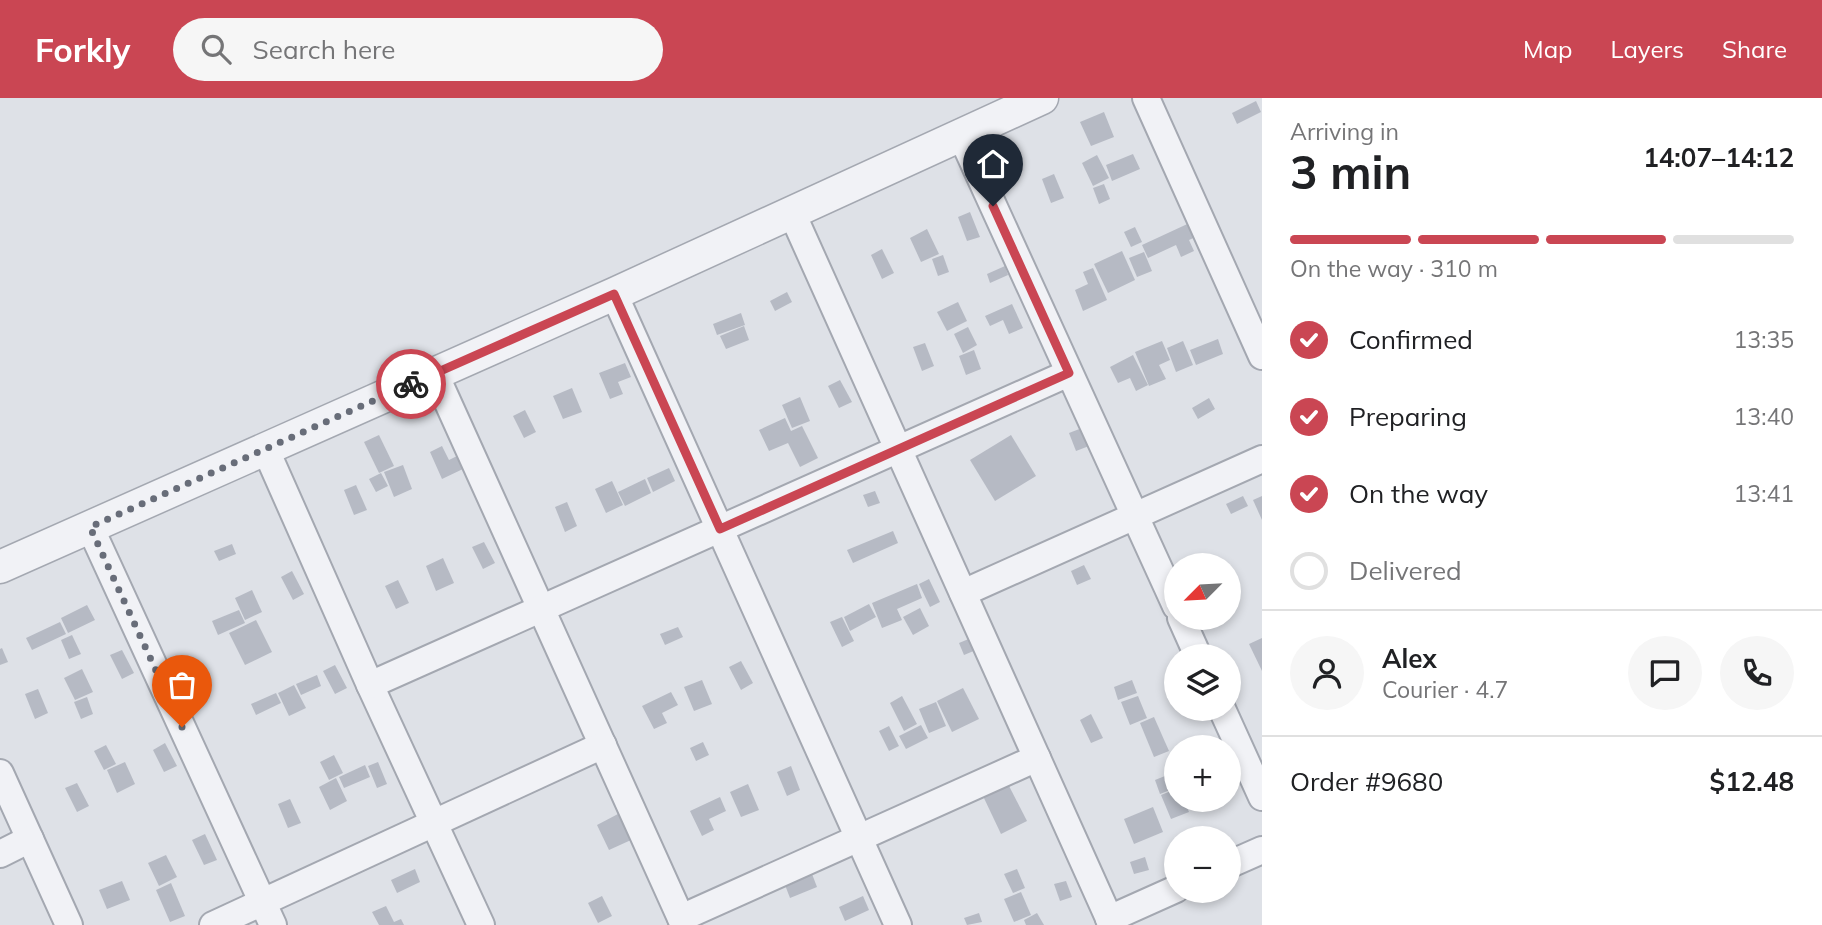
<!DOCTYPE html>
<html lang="en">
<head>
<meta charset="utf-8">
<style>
	:root { --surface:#fff; --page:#f6f6f6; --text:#202124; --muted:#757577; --line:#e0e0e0; --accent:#ca4653 }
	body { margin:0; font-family:Mulish,sans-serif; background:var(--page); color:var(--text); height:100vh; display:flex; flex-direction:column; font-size:26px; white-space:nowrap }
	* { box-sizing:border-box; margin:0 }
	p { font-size:23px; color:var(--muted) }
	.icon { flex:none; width:38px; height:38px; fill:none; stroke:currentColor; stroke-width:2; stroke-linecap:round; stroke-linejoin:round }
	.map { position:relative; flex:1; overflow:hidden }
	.sheet { display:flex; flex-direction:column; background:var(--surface); width:560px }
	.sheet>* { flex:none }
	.needle { width:46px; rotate:246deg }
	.fabs { position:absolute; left:1164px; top:455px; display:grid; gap:14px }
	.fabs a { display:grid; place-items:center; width:77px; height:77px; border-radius:50%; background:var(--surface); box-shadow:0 4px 10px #0003; font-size:35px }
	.pin { position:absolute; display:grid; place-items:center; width:60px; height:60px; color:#fff; margin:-72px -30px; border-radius:50% 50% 50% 0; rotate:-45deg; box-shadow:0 0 7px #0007 }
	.pin .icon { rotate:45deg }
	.courier { position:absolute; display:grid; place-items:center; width:70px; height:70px; margin:-35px; border:5px solid #ca4653; border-radius:50%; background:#fff; color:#222; box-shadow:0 2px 9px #0007 }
	.headline em { font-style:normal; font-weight:700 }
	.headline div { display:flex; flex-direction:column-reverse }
	.headline { display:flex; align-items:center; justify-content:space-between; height:119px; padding:0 28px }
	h1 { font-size:46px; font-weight:700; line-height:52px }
	.bar { display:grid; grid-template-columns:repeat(4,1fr); gap:10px 7px; align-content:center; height:84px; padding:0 28px }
	.bar i { height:9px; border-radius:5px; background:var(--line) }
	.bar .active { background:var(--accent) }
	.bar p { grid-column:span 4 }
	.line { display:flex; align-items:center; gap:18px; padding:0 28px; border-top:2px solid var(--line) }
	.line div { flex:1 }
	.round { display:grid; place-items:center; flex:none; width:74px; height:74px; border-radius:37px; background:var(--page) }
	ol { padding:0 28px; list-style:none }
	li { display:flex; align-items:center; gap:21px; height:77px }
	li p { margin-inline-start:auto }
	li .icon { padding:7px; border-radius:50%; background:var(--accent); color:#fff; stroke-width:4 }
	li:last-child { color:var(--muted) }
	li i { width:38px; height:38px; border:4px solid var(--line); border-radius:50% }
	header { display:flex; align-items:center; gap:42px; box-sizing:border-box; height:98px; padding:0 35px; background:var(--accent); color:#fff }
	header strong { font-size:33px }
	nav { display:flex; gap:38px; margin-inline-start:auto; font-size:24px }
	.search { width:490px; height:63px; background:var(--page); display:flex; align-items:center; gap:18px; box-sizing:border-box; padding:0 24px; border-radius:38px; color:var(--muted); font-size:26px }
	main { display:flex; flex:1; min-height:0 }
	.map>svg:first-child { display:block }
	.building { fill:#b6bac4 }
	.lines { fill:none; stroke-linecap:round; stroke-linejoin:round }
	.minor-casing { stroke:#a4a8b1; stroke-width:30 }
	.tertiary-casing { stroke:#a4a8b1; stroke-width:35 }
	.minor { stroke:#f1f2f6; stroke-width:26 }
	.tertiary { stroke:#f1f2f6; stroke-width:32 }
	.done { stroke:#686d79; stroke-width:7; stroke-dasharray:0 12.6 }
	.route { stroke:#ca4653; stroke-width:9 }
</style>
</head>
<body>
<header>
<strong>Forkly</strong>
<div class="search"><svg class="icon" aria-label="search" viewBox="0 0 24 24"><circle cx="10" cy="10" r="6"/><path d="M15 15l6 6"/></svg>Search here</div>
<nav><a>Map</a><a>Layers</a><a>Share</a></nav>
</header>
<main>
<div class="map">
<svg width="1262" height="827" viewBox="0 0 1262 827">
	<rect width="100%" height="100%" fill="#dee1e7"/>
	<g class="building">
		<path d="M1256,3l5,11 -24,12 -5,-11z"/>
		<path d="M1104,14l10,25 -23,9 -11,-24z"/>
		<path d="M1133,56l7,15 -28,12 -6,-16z"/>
		<path d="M1097,57l12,23 -16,8 -11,-23z"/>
		<path d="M1054,76l10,24 -13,5 -9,-24z"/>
		<path d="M1104,86l6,15 -11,5 -6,-16z"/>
		<path d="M970,114l10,25 -13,4 -9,-24z"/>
		<path d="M1196,122l6,14 -13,6 5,11 -13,6 -5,-12 -28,13 -6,-13z"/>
		<path d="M1135,129l7,15 -11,5 -7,-15z"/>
		<path d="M927,131l12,25 -18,8 -11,-24z"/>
		<path d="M882,151l12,24 -12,6 -11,-24z"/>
		<path d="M1122,153l13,29 -27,13 -14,-29z"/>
		<path d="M1144,154l8,19 -15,6 -8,-19z"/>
		<path d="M943,157l6,17 -11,4 -6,-17z"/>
		<path d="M1005,168l3,9 -18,8 -3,-9z"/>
		<path d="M1093,170l14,32 -24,11 -8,-21 13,-6 -5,-12z"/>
		<path d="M787,194l5,10 -17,9 -5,-10z"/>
		<path d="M958,204l9,19 -20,10 -10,-19z"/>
		<path d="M1012,206l11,24 -14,6 -6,-14 -13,6 -5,-10z"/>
		<path d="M741,215l4,12 -28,10 -4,-11z"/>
		<path d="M744,228l5,14 -23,9 -6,-13z"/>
		<path d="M968,229l9,18 -14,8 -9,-19z"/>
		<path d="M1218,241l5,15 -27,11 -6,-15z"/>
		<path d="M1162,243l8,19 -11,5 7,14 -17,7 -14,-34z"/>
		<path d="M1183,243l10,24 -17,7 -9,-24z"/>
		<path d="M925,245l9,23 -12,5 -9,-24z"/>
		<path d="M974,252l7,19 -15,6 -7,-19z"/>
		<path d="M1133,257l15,30 -12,6 -6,-13 -12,5 -8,-16z"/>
		<path d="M625,265l6,14 -13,5 5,12 -13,5 -11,-26z"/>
		<path d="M840,282l12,22 -13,6 -11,-22z"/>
		<path d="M572,290l10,24 -19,7 -10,-23z"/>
		<path d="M800,299l10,24 -18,7 -10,-23z"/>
		<path d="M1209,300l6,11 -17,10 -6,-11z"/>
		<path d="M525,312l11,22 -12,6 -11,-22z"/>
		<path d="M785,320l6,13 11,-5 16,32 -18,9 -12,-24 -19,8 -10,-21z"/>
		<path d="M1082,330l7,18 -13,5 -7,-18z"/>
		<path d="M379,337l15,31 -15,7 -15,-31z"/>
		<path d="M1011,337l25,41 -41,25 -25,-41z"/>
		<path d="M442,348l7,14 10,-5 6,13 -23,11 -12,-27z"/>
		<path d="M403,367l9,24 -18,8 -10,-25z"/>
		<path d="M669,370l6,13 -22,11 -6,-14z"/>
		<path d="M381,375l7,13 -12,6 -7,-13z"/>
		<path d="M645,381l6,14 -26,13 -7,-14z"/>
		<path d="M612,383l11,24 -17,8 -11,-24z"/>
		<path d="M356,387l11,25 -13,5 -10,-25z"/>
		<path d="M875,393l5,12 -12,4 -5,-12z"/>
		<path d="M1243,398l5,10 -17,8 -5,-10z"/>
		<path d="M1262,398v24l-9,-20z"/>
		<path d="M567,404l10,24 -12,6 -10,-25z"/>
		<path d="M893,433l5,12 -45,20 -6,-13z"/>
		<path d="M484,444l11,21 -12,6 -11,-22z"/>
		<path d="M232,446l4,10 -17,7 -5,-10z"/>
		<path d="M443,460l11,25 -18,8 -10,-25z"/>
		<path d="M1084,467l7,14 -14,6 -6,-14z"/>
		<path d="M292,473l12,23 -11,6 -12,-23z"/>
		<path d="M929,481l11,23 -10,5 -11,-23z"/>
		<path d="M398,482l11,23 -13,6 -11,-23z"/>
		<path d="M917,486l5,14 -25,11 5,11 -20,8 -10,-25z"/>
		<path d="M252,492l10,22 -17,8 -10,-22z"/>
		<path d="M869,506l7,13 -26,14 -6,-14z"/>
		<path d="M87,507l8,15 -27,13 -7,-15z"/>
		<path d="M920,510l9,18 -16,9 -10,-18z"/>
		<path d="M239,512l6,13 -27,12 -6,-14z"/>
		<path d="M842,519l12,24 -12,6 -12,-25z"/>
		<path d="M256,522l16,32 -27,13 -16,-32z"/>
		<path d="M60,524l6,12 -34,16 -6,-12z"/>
		<path d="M678,529l5,10 -18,8 -5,-11z"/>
		<path d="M72,537l9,19 -12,5 -8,-19z"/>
		<path d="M971,540l5,12 -12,5 -5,-12z"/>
		<path d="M1262,540v33l-13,-27z"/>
		<path d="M2,550l6,14 -8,3v-16z"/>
		<path d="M122,552l12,23 -12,6 -12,-24z"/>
		<path d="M741,563l12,22 -12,7 -12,-23z"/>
		<path d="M335,567l12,23 -12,6 -12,-23z"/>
		<path d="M82,571l11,23 -18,8 -11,-22z"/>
		<path d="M317,577l4,11 -20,9 -5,-11z"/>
		<path d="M1176,579v25l-10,-20z"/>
		<path d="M702,582l10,24 -18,7 -10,-24z"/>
		<path d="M1132,582l5,13 -19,7 -4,-13z"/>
		<path d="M294,587l12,23 -17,8 -11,-23z"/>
		<path d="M963,590l16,31 -27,13 -15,-31z"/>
		<path d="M38,591l10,24 -13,6 -10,-25z"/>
		<path d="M671,594l7,13 -16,8 5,10 -13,6 -12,-23z"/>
		<path d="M276,595l5,10 -25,12 -5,-11z"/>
		<path d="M902,598l15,28 -13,7 -14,-28z"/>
		<path d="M1138,598l9,22 -17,7 -9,-23z"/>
		<path d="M87,599l6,17 -12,5 -7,-17z"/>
		<path d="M936,604l10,24 -17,7 -10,-24z"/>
		<path d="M1091,616l12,24 -12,5 -11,-23z"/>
		<path d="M1154,619l15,34 -15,6 -14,-34z"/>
		<path d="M921,627l7,13 -22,11 -7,-13z"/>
		<path d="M889,628l10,20 -10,5 -10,-20z"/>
		<path d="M703,644l6,13 -13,6 -6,-13z"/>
		<path d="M165,645l12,23 -13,6 -11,-22z"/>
		<path d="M106,647l10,19 -12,6 -10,-19z"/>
		<path d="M334,657l9,18 -14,7 -9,-18z"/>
		<path d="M125,664l10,22 -18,9 -10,-23z"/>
		<path d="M378,664l9,22 -10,4 -9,-22z"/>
		<path d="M365,667l5,12 -26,11 -5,-11z"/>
		<path d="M791,668l9,24 -13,6 -10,-24z"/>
		<path d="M1165,678l5,14 -10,4 -5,-14z"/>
		<path d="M336,680l11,23 -17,9 -11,-23z"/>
		<path d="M77,685l12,23 -12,6 -12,-24z"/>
		<path d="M748,686l11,26 -18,7 -11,-25z"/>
		<path d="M1008,686l19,37 -26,13 -18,-38z"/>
		<path d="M1176,691v11h8l5,12 -18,7 -10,-24z"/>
		<path d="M720,699l6,14 -17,8 5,11 -12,6 -12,-25z"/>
		<path d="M290,701l11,24 -13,5 -10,-24z"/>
		<path d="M1153,709l10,25 -29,12 -10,-25z"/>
		<path d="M618,716l13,26 -22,10 -12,-25z"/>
		<path d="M205,736l12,26 -13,5 -12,-25z"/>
		<path d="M166,757l11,22 -18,9 -11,-23z"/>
		<path d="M1145,759l4,13 -15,4 -4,-12z"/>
		<path d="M415,771l5,13 -23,11 -6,-13z"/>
		<path d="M1017,771l8,19 -12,5 -9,-19z"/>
		<path d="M812,776l5,13 -27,11 -5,-13z"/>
		<path d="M122,783l8,19 -23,9 -8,-19z"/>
		<path d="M1066,783l6,16 -12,4 -6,-17z"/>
		<path d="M171,785l14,33 -15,6 -14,-32z"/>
		<path d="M1021,794l10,23 -17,7 -10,-23z"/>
		<path d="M602,798l10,20 -14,7 -10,-20z"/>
		<path d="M863,798l6,14 -24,11 -6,-14z"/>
		<path d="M386,808l8,16 7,-3 3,6h-25l-7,-13z"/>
		<path d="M979,815l3,9 -15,3 -3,-7z"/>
		<path d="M1037,815l7,12h-18l-2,-5z"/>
	</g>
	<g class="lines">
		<defs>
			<g id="minor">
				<path d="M1146,0l116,258"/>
				<path d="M961,37l215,471"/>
				<path d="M792,115l320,712"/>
				<path d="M614,196l284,631"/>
				<path d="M435,276l249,551"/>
				<path d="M265,350l105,237 111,240"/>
				<path d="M90,429l183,398"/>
				<path d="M963,495l299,-134"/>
				<path d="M1181,520l17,38"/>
				<path d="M370,587l699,-312"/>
				<path d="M1222,611l40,88"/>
				<path d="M0,675l69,152"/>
				<path d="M0,756l30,-15"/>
				<path d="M1228,767l34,-15"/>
				<path d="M681,820l356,-160"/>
				<path d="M1109,821l67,-30"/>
				<path d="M213,827l390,-180"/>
			</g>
			<path id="tertiary" d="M0,469l614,-273 428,-196"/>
		</defs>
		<use href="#minor" class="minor-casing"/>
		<use href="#tertiary" class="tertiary-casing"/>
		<use href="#minor" class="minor"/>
		<use href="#tertiary" class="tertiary"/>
	</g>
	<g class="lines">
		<path class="done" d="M182,629l-92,-200 321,-143"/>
		<path class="route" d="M411,286l203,-90 106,235 349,-156 -76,-167"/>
	</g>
</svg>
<div class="fabs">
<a><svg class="needle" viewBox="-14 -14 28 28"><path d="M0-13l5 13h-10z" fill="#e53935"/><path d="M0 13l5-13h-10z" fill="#757577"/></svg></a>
<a><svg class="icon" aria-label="layers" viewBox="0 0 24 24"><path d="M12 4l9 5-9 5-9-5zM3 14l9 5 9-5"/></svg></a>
<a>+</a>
<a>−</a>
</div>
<div class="pin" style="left:182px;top:629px;background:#ea580c"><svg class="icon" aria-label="bag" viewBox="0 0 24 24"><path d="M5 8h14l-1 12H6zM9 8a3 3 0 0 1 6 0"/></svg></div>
<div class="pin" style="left:993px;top:108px;background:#1f2937"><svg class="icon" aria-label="home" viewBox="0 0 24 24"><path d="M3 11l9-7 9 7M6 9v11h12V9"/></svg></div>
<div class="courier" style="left:411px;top:286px"><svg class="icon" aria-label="bike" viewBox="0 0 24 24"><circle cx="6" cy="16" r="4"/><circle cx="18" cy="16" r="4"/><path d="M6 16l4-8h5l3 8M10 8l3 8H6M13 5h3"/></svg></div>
</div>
<section class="sheet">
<div class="headline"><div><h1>3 min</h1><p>Arriving in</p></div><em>14:07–14:12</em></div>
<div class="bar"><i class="active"></i><i class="active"></i><i class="active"></i><i></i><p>On the way · 310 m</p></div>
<ol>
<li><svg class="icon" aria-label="check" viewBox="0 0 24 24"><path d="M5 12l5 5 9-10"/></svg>Confirmed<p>13:35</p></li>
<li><svg class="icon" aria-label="check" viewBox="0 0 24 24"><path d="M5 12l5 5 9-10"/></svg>Preparing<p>13:40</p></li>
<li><svg class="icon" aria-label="check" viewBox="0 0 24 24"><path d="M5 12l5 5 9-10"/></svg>On the way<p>13:41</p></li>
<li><i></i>Delivered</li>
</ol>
<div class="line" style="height:126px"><a class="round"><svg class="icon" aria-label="person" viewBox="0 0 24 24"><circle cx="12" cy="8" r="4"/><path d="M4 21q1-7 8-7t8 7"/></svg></a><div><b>Alex</b><p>Courier · 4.7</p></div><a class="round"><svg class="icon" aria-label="chat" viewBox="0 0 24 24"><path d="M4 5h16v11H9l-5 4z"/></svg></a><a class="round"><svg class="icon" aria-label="phone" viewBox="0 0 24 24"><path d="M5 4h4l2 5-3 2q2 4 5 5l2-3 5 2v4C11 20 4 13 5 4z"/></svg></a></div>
<div class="line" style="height:91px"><div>Order #9680</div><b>$12.48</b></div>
</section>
</main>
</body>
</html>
